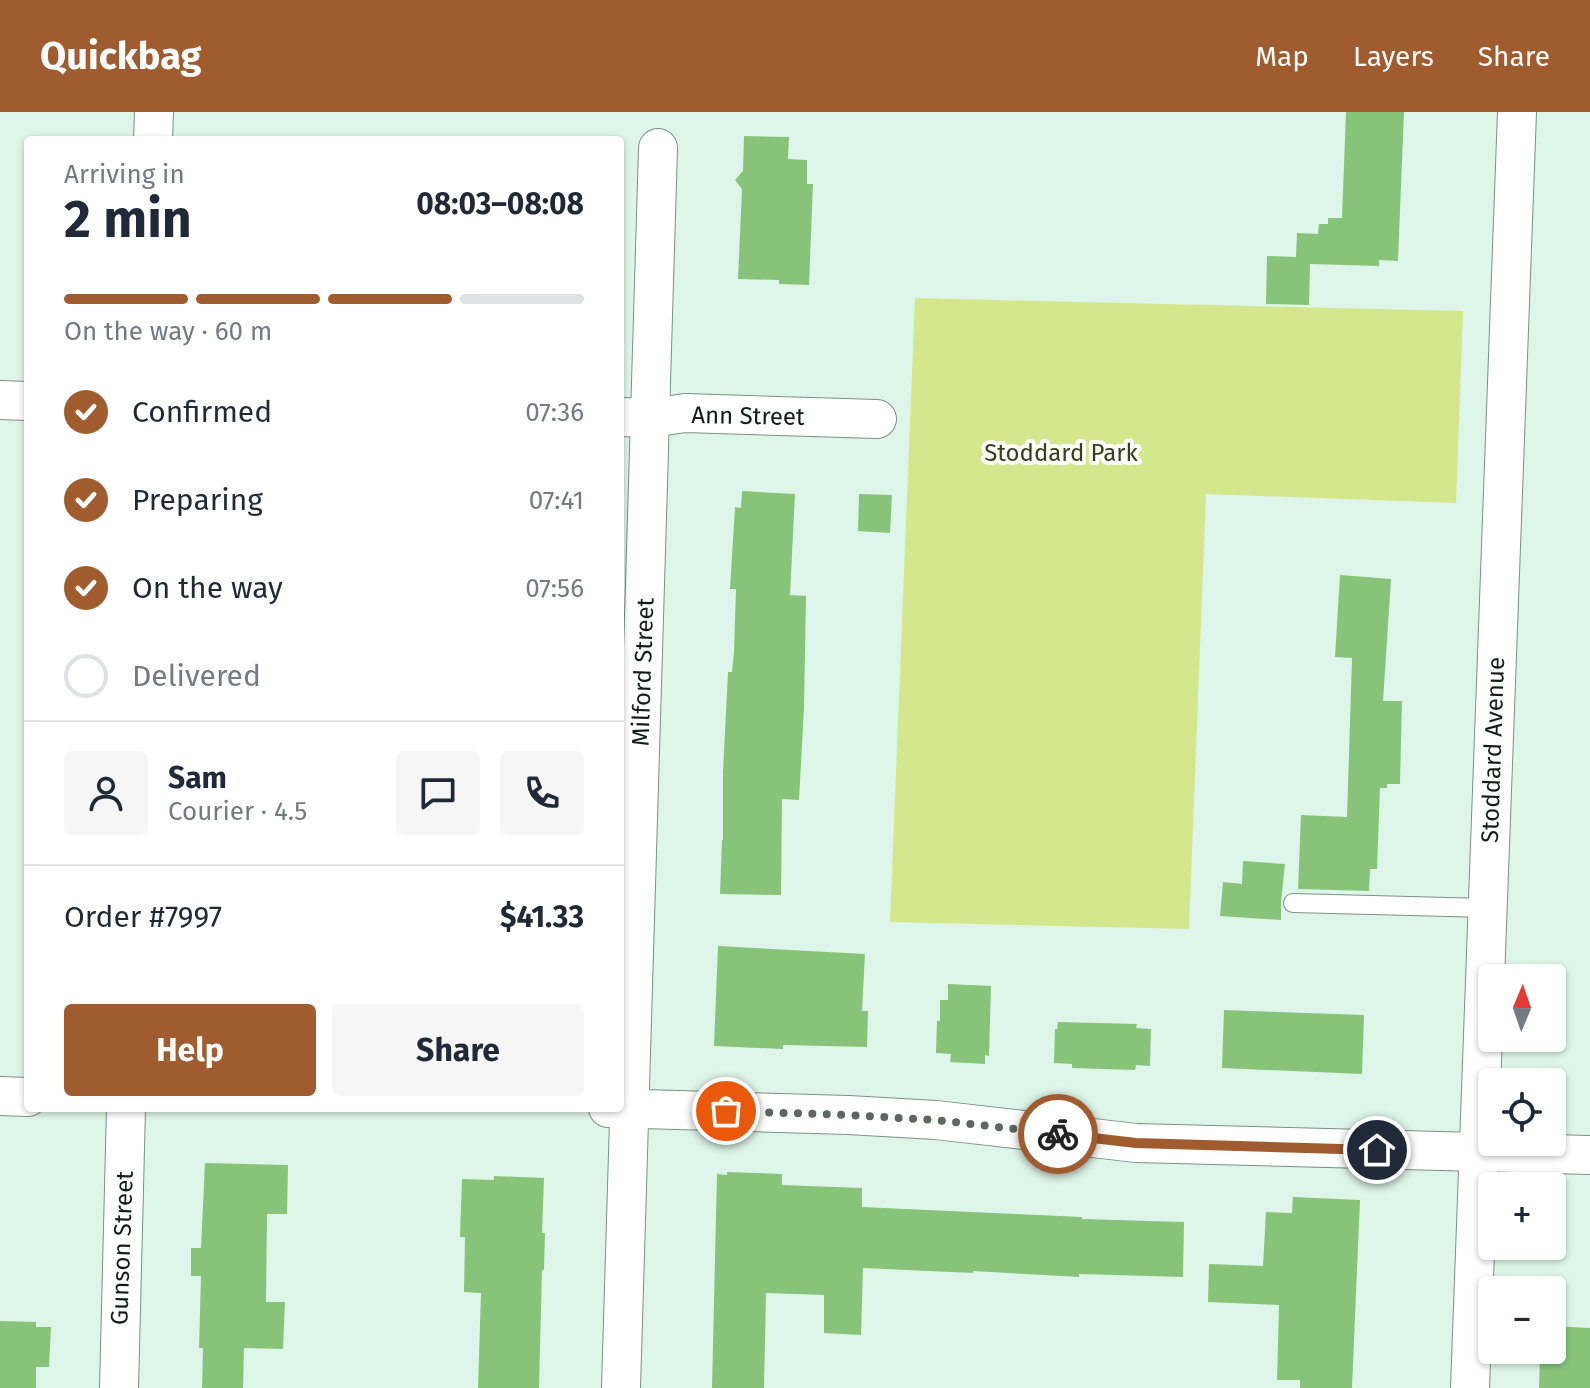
<!DOCTYPE html>
<html lang="en">
<head>
<meta charset="utf-8">
<style>
	:root { --surface:#fff; --page:#f6f6f7; --text:#1f2937; --muted:#747a83; --line:#e0e1e3; --accent:#a05b2f }
	body { margin:0; font-family:"Fira Sans",sans-serif; background:var(--page); color:var(--text); height:100vh; display:flex; flex-direction:column; font-size:30px; white-space:nowrap }
	* { box-sizing:border-box; margin:0 }
	p { font-size:26px; color:var(--muted) }
	.icon { flex:none; width:44px; height:44px; fill:none; stroke:currentColor; stroke-width:2; stroke-linecap:round; stroke-linejoin:round }
	.map { position:relative; flex:1; overflow:hidden }
	.details { position:absolute; left:24px; top:24px; width:600px; height:976px; display:flex; flex-direction:column; background:var(--surface); border-radius:8px; box-shadow:0 2px 6px #0004 }
	.details>* { flex:none }
	.needle { width:52px; rotate:2deg }
	.fabs { position:absolute; left:1478px; top:852px; display:grid; gap:16px }
	.fabs a { display:grid; place-items:center; width:88px; height:88px; border-radius:8px; background:var(--surface); box-shadow:0 2px 6px #0004; font-size:40px }
	.pin { position:absolute; display:grid; place-items:center; width:68px; height:68px; color:#fff; margin:-34px; border:4px solid #fff; border-radius:50%; box-shadow:0 2px 8px #0007 }
	.courier { position:absolute; display:grid; place-items:center; width:80px; height:80px; margin:-40px; border:6px solid #a05b2f; border-radius:50%; background:#fff; color:#222; box-shadow:0 2px 10px #0007 }
	.summary em { font-style:normal; font-weight:700 }
	.summary div { display:flex; flex-direction:column-reverse }
	.summary { display:flex; align-items:center; justify-content:space-between; height:136px; padding:0 40px }
	h1 { font-size:52px; font-weight:700; line-height:60px }
	.bar { display:grid; grid-template-columns:repeat(4,1fr); gap:12px 8px; align-content:center; height:96px; padding:0 40px }
	.bar i { height:10px; border-radius:6px; background:var(--line) }
	.bar .selected { background:var(--accent) }
	.bar p { grid-column:span 4 }
	.line { display:flex; align-items:center; gap:20px; padding:0 40px; border-top:2px solid var(--line) }
	.line div { flex:1 }
	.round { display:grid; place-items:center; flex:none; width:84px; height:84px; border-radius:8px; background:var(--page) }
	ol { padding:0 40px; list-style:none }
	li { display:flex; align-items:center; gap:24px; height:88px }
	li p { margin-inline-start:auto }
	li .icon { padding:8px; border-radius:50%; background:var(--accent); color:#fff; stroke-width:4 }
	li:last-child { color:var(--muted) }
	li i { width:44px; height:44px; border:4px solid var(--line); border-radius:50% }
	.button { display:flex; gap:16px; margin-top:auto; padding:16px 40px }
	.button a { flex:1; height:92px; border-radius:8px; background:var(--accent); color:#fff; font-size:32px; font-weight:700; line-height:92px; text-align:center }
	.button a+a { background:var(--page); color:var(--text) }
	header { display:flex; align-items:center; gap:48px; box-sizing:border-box; height:112px; padding:0 40px; background:var(--accent); color:#fff }
	header strong { font-size:38px }
	nav { display:flex; gap:44px; margin-inline-start:auto; font-size:28px }
	.map>svg:first-child { display:block }
	.green { fill:#d5e78c }
	.building { fill:#87c47a }
	.lines { fill:none; stroke-linecap:round; stroke-linejoin:round }
	.lane-casing { stroke:#7a9185; stroke-width:20 }
	.street-casing { stroke:#7a9185; stroke-width:40 }
	.lane { stroke:#fff; stroke-width:18 }
	.street { stroke:#fff; stroke-width:38 }
	.done { stroke:#5a6860; stroke-width:8; stroke-dasharray:0 14.4 }
	.route { stroke:#a05b2f; stroke-width:10 }
	.labels { text-anchor:middle; dominant-baseline:central; stroke-width:8; stroke-linejoin:round; paint-order:stroke }
	.street-label { font-size:24px; fill:#131c17; stroke:#fff }
	.park-label { font-size:24px; fill:#383f17; stroke:#fff }
</style>
</head>
<body>
<header>
<strong>Quickbag</strong>
<nav><a>Map</a><a>Layers</a><a>Share</a></nav>
</header>
<div class="map">
<svg width="1590" height="1276" viewBox="0 0 1590 1276">
	<rect width="100%" height="100%" fill="#def6e9"/>
	<path class="green" d="M915,186l548,13 -7,192 -250,-9 -17,435 -299,-7z"/>
	<g class="building">
		<path d="M1346,0h58l-6,149 -19,-1v6l-69,-2 -1,41 -43,-1 1,-48 29,1 1,-24 21,1 1,-10h9v-6h14z"/>
		<path d="M744,24l45,1 -1,22 19,1v24h6l-4,101 -30,-1v-4l-41,-1 4,-90 -7,-9 8,-9z"/>
		<path d="M742,379l53,3 -5,101 16,1 -2,112 -5,92 -17,-1 -1,96 -61,-1 2,-54h1v-68l5,-100h4l2,-20 2,-63h-6l5,-82 6,1z"/>
		<path d="M859,382l33,1 -2,38 -32,-2z"/>
		<path d="M1340,463l51,4 -8,122h19l-2,83h-13v4h-7l-3,81h-7l-1,22 -71,-2 3,-74 46,2 5,-159 -17,-1z"/>
		<path d="M1243,749l42,3 -4,38v18l-61,-4 3,-34 19,2z"/>
		<path d="M718,834l147,8 -3,57h6l-1,36 -84,-2v4l-69,-3z"/>
		<path d="M948,872l43,2 -2,70 -4,-1v9l-35,-2 1,-8 -15,-1 1,-32h3v-21h8z"/>
		<path d="M1224,898l140,5 -2,59 -140,-6z"/>
		<path d="M1058,910l79,2 -1,4 15,1 -1,37 -14,-1 -1,5 -63,-2v-4l-18,-1 1,-34h2z"/>
		<path d="M205,1051l83,2 -1,49h-20l-1,88h19l-2,47 -39,-1 -1,40h-41l1,-40h-4l2,-72h-10v-28h10z"/>
		<path d="M727,1060l55,2v11l80,3v19l153,7 67,3v2l102,3 -1,55 -104,-3v3l-106,-6v2l-110,-5 -2,67 -37,-2v-38l-58,-2 -2,95h-52l5,-214 10,1z"/>
		<path d="M494,1064l50,2 -2,55h3l-1,37h-2l-3,118h-61l3,-95 -17,-1 1,-55h-5l2,-58 32,1z"/>
		<path d="M1293,1085l67,3 -8,188h-52v-8h-23l2,-75 -71,-3 1,-38 54,2 3,-54 26,1z"/>
		<path d="M0,1209l36,1v5h15l-2,40h-13v21h-36z"/>
		<path d="M1552,1214l38,2v60h-51l1,-38h12z"/>
	</g>
	<g class="lines">
		<defs>
			<path id="lane" d="M1293,791l195,5"/>
			<g id="street">
				<path d="M153,28l1,-28"/>
				<path d="M0,288l28,1"/>
				<path d="M620,305l31,1 34,-5 192,6"/>
				<path d="M0,984l28,1"/>
				<path d="M608,996l240,7 88,5 200,23 454,12"/>
				<path d="M119,1276l7,-280"/>
				<path d="M621,1276l37,-1240"/>
				<path d="M1470,1276l47,-1276"/>
			</g>
		</defs>
		<use href="#lane" class="lane-casing"/>
		<use href="#street" class="street-casing"/>
		<use href="#lane" class="lane"/>
		<use href="#street" class="street"/>
	</g>
	<g class="lines">
		<path class="done" d="M726,999l122,4 88,5 122,14"/>
		<path class="route" d="M1058,1022l78,9 241,7"/>
	</g>
	<g class="labels">
		<g class="street-label">
			<text transform="translate(748 304) rotate(1)">Ann Street</text>
			<text transform="translate(643 560) rotate(-88)">Milford Street</text>
			<text transform="translate(1493 638) rotate(-88)">Stoddard Avenue</text>
			<text transform="translate(122 1136) rotate(-88)">Gunson Street</text>
		</g>
		<g class="park-label">
			<text x="1061" y="341">Stoddard Park</text>
		</g>
	</g>
</svg>
<div class="fabs">
<a><svg class="needle" viewBox="-14 -14 28 28"><path d="M0-13l5 13h-10z" fill="#e53935"/><path d="M0 13l5-13h-10z" fill="#747a83"/></svg></a>
<a><svg class="icon" aria-label="locate" viewBox="0 0 24 24"><circle cx="12" cy="12" r="6"/><path d="M12 2v4M12 18v4M2 12h4M18 12h4"/></svg></a>
<a>+</a>
<a>−</a>
</div>
<div class="pin" style="left:726px;top:999px;background:#ea580c"><svg class="icon" aria-label="bag" viewBox="0 0 24 24"><path d="M5 8h14l-1 12H6zM9 8a3 3 0 0 1 6 0"/></svg></div>
<div class="pin" style="left:1377px;top:1038px;background:#1f2937"><svg class="icon" aria-label="home" viewBox="0 0 24 24"><path d="M3 11l9-7 9 7M6 9v11h12V9"/></svg></div>
<div class="courier" style="left:1058px;top:1022px"><svg class="icon" aria-label="bike" viewBox="0 0 24 24"><circle cx="6" cy="16" r="4"/><circle cx="18" cy="16" r="4"/><path d="M6 16l4-8h5l3 8M10 8l3 8H6M13 5h3"/></svg></div>
<section class="details">
<div class="summary"><div><h1>2 min</h1><p>Arriving in</p></div><em>08:03–08:08</em></div>
<div class="bar"><i class="selected"></i><i class="selected"></i><i class="selected"></i><i></i><p>On the way · 60 m</p></div>
<ol>
<li><svg class="icon" aria-label="check" viewBox="0 0 24 24"><path d="M5 12l5 5 9-10"/></svg>Confirmed<p>07:36</p></li>
<li><svg class="icon" aria-label="check" viewBox="0 0 24 24"><path d="M5 12l5 5 9-10"/></svg>Preparing<p>07:41</p></li>
<li><svg class="icon" aria-label="check" viewBox="0 0 24 24"><path d="M5 12l5 5 9-10"/></svg>On the way<p>07:56</p></li>
<li><i></i>Delivered</li>
</ol>
<div class="line" style="height:144px"><a class="round"><svg class="icon" aria-label="person" viewBox="0 0 24 24"><circle cx="12" cy="8" r="4"/><path d="M4 21q1-7 8-7t8 7"/></svg></a><div><b>Sam</b><p>Courier · 4.5</p></div><a class="round"><svg class="icon" aria-label="chat" viewBox="0 0 24 24"><path d="M4 5h16v11H9l-5 4z"/></svg></a><a class="round"><svg class="icon" aria-label="phone" viewBox="0 0 24 24"><path d="M5 4h4l2 5-3 2q2 4 5 5l2-3 5 2v4C11 20 4 13 5 4z"/></svg></a></div>
<div class="line" style="height:104px"><div>Order #7997</div><b>$41.33</b></div>
<div class="button"><a>Help</a><a>Share</a></div>
</section>
</div>
</body>
</html>
